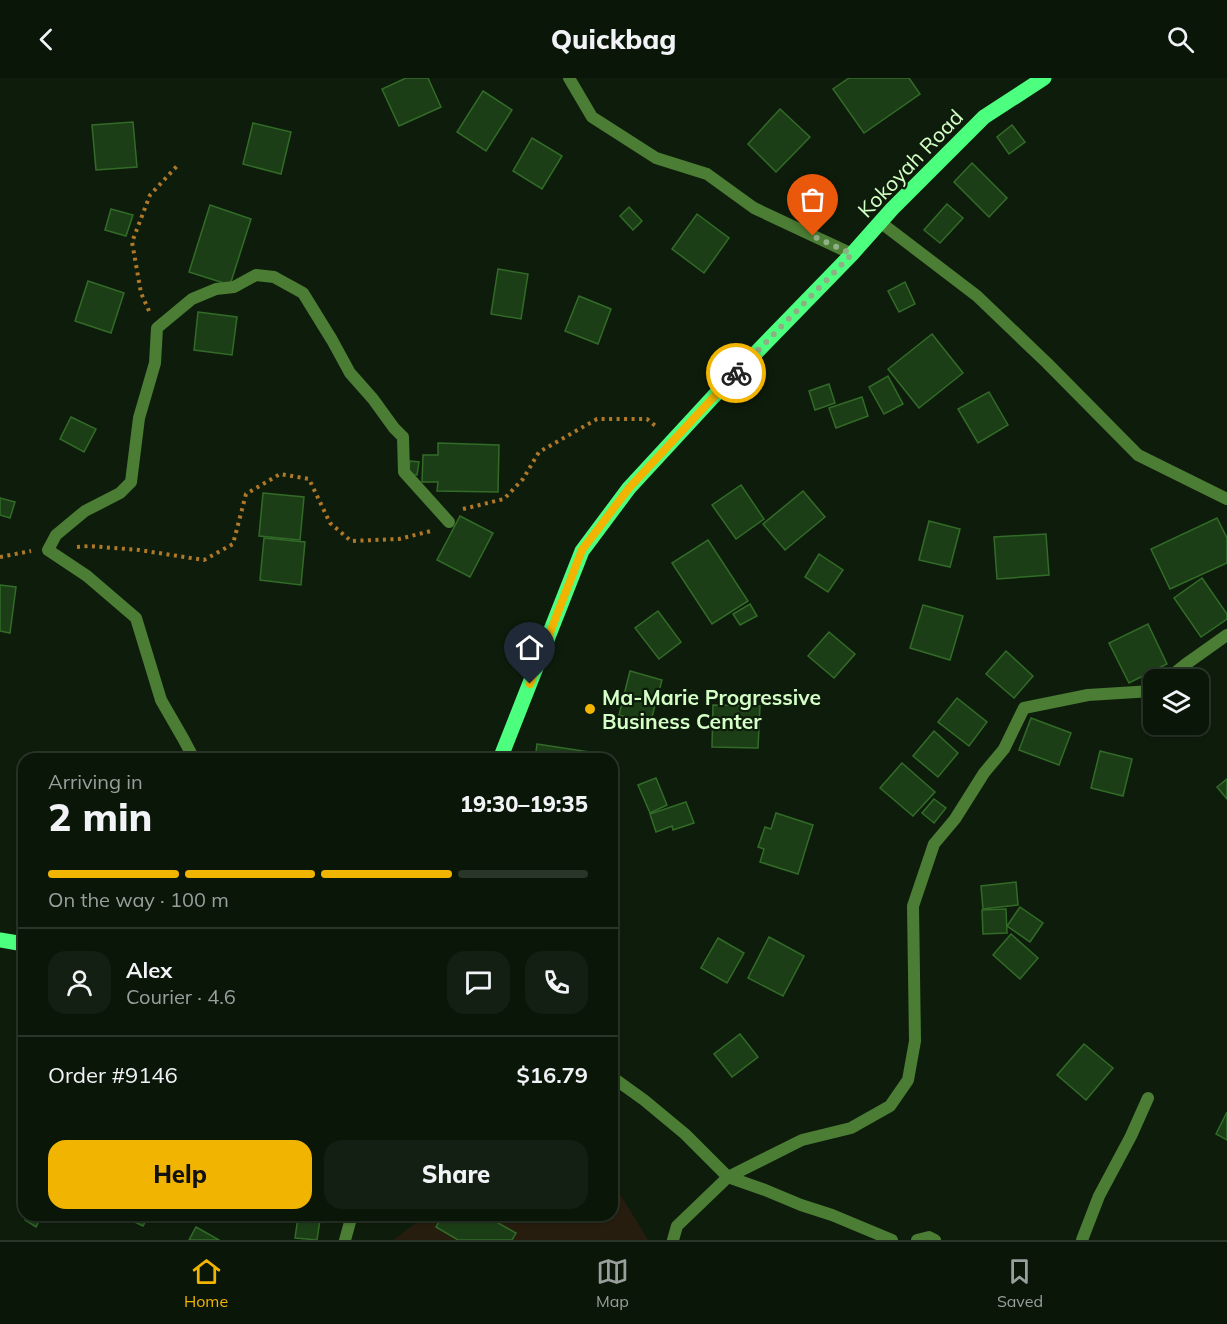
<!DOCTYPE html>
<html lang="en">
<head>
<meta charset="utf-8">
<style>
	:root { --surface:#0a1608; --page:#131f12; --text:#f1f3f6; --muted:#999f9c; --line:#2a3529; --accent:#f1b400 }
	body { margin:0; font-family:Mulish,sans-serif; background:var(--page); color:var(--text); height:100vh; display:flex; flex-direction:column; font-size:22px; white-space:nowrap }
	* { box-sizing:border-box; margin:0 }
	p { font-size:20px; color:var(--muted) }
	.icon { flex:none; width:33px; height:33px; fill:none; stroke:currentColor; stroke-width:2; stroke-linecap:round; stroke-linejoin:round }
	.map { position:relative; flex:1; overflow:hidden }
	.panel { position:absolute; left:18px; top:675px; width:600px; height:468px; display:flex; flex-direction:column; background:var(--surface); border-radius:18px; box-shadow:0 2px 4px #0004,0 0 0 2px var(--line) }
	.panel>* { flex:none }
	.buttons { position:absolute; left:1143px; top:591px; display:grid; gap:12px }
	.buttons a { display:grid; place-items:center; width:66px; height:66px; border-radius:12px; background:var(--surface); box-shadow:0 2px 4px #0004,0 0 0 2px var(--line); font-size:30px }
	.pin { position:absolute; display:grid; place-items:center; width:51px; height:51px; color:#fff; margin:-62px -26px; border-radius:50% 50% 50% 0; rotate:-45deg; box-shadow:0 0 6px #0007 }
	.pin .icon { rotate:45deg }
	.courier { position:absolute; display:grid; place-items:center; width:60px; height:60px; margin:-30px; border:4px solid #f1b400; border-radius:50%; background:#fff; color:#222; box-shadow:0 2px 8px #0007 }
	.overview em { font-style:normal; font-weight:800 }
	.overview div { display:flex; flex-direction:column-reverse }
	.overview { display:flex; align-items:center; justify-content:space-between; height:102px; padding:0 30px }
	h1 { font-size:39px; font-weight:800; line-height:45px }
	.bar { display:grid; grid-template-columns:repeat(4,1fr); gap:9px 6px; align-content:center; height:72px; padding:0 30px }
	.bar i { height:8px; border-radius:4px; background:var(--line) }
	.bar .selected { background:var(--accent) }
	.bar p { grid-column:span 4 }
	.line { display:flex; align-items:center; gap:15px; padding:0 30px; border-top:2px solid var(--line) }
	.line div { flex:1 }
	.round { display:grid; place-items:center; flex:none; width:63px; height:63px; border-radius:18px; background:var(--page) }
	.primary-button { display:flex; gap:12px; margin-top:auto; padding:12px 30px }
	.primary-button a { flex:1; height:69px; border-radius:18px; background:var(--accent); color:#111; font-size:24px; font-weight:800; line-height:69px; text-align:center }
	.primary-button a+a { background:var(--page); color:var(--text) }
	header { display:flex; justify-content:space-between; align-items:center; height:78px; padding:0 30px; background:var(--surface); font-size:27px; font-weight:800 }
	.tabs { display:flex; justify-content:space-around; align-items:center; height:84px; border-top:2px solid var(--line); background:var(--surface); font-size:16px; color:var(--muted) }
	.tabs a { display:grid; justify-items:center; gap:3px }
	.tabs .selected { color:var(--accent) }
	.map>svg:first-child { display:block }
	.green { fill:#271d0e }
	.building { fill:#1c3e16; stroke:#326b28; stroke-width:1.5 }
	.lines { fill:none; stroke-linecap:round; stroke-linejoin:round }
	.path { stroke:#b07829; stroke-width:4; stroke-dasharray:3 4.5; stroke-linecap:butt }
	.minor { stroke:#4b7d34; stroke-width:12 }
	.primary { stroke:#4dff7e; stroke-width:15 }
	.done { stroke:#8fb085; stroke-width:6; stroke-dasharray:0 10.8 }
	.route { stroke:#f1b400; stroke-width:8 }
	.poi-dot { fill:#f1b400; stroke:#0e1d0b; stroke-width:2 }
	.labels { text-anchor:middle; dominant-baseline:central; stroke-width:4.5; stroke-linejoin:round; paint-order:stroke }
	.street-label { font-size:21px; fill:#d4ffc6; stroke:#0e1d0b }
	.poi-label { font-size:21px; font-weight:bold; fill:#d4ffc6; stroke:#0e1d0b; text-anchor:start }
</style>
</head>
<body>
<header><svg class="icon" aria-label="back" viewBox="0 0 24 24"><path d="M15 5l-7 7 7 7"/></svg>Quickbag<svg class="icon" aria-label="search" viewBox="0 0 24 24"><circle cx="10" cy="10" r="6"/><path d="M15 15l6 6"/></svg></header>
<div class="map">
<svg width="1227" height="1162" viewBox="0 0 1227 1162">
	<rect width="100%" height="100%" fill="#0e1d0b"/>
	<path class="green" d="M612,1103l36,59h-255l34,-25h185z"/>
	<g class="building">
		<path d="M406,0h22l13,29 -42,19 -17,-37z"/>
		<path d="M849,0h60l11,16 -56,39 -31,-44z"/>
		<path d="M483,13l29,19 -26,41 -29,-19z"/>
		<path d="M780,31l30,28 -34,35 -28,-28z"/>
		<path d="M133,44l4,45 -41,3 -4,-45z"/>
		<path d="M253,45l38,9 -10,42 -38,-10z"/>
		<path d="M1012,47l13,17 -16,12 -12,-17z"/>
		<path d="M532,60l30,18 -20,33 -29,-18z"/>
		<path d="M972,85l35,35 -18,19 -35,-35z"/>
		<path d="M947,126l16,14 -23,25 -16,-13z"/>
		<path d="M210,127l41,14 -21,66 -41,-13z"/>
		<path d="M629,129l13,14 -9,9 -13,-14z"/>
		<path d="M111,131l22,6 -7,21 -21,-6z"/>
		<path d="M697,136l32,24 -25,35 -32,-24z"/>
		<path d="M498,191l30,5 -7,45 -30,-5z"/>
		<path d="M88,203l36,12 -13,40 -36,-12z"/>
		<path d="M905,204l10,22 -16,8 -11,-21z"/>
		<path d="M579,218l32,13 -13,35 -33,-13z"/>
		<path d="M198,234l39,5 -5,38 -38,-5z"/>
		<path d="M932,256l31,39 -44,35 -31,-39z"/>
		<path d="M888,298l15,28 -19,10 -15,-27z"/>
		<path d="M829,306l6,19 -20,7 -6,-19z"/>
		<path d="M989,314l19,33 -30,18 -20,-34z"/>
		<path d="M862,319l6,19 -32,12 -7,-20z"/>
		<path d="M71,339l25,12 -12,23 -24,-13z"/>
		<path d="M438,365l61,2 -1,47 -61,-1 1,-9h-16l1,-27h15z"/>
		<path d="M410,383l9,1 -2,13 -9,-1z"/>
		<path d="M741,407l23,34 -28,20 -24,-34z"/>
		<path d="M803,413l22,26 -40,33 -22,-26z"/>
		<path d="M263,415l41,4 -4,43 -41,-4z"/>
		<path d="M0,420l15,4 -5,16 -10,-3z"/>
		<path d="M460,438l33,17 -23,44 -33,-17z"/>
		<path d="M1217,440l10,20v25l-57,26 -19,-40z"/>
		<path d="M929,443l31,8 -10,38 -31,-7z"/>
		<path d="M1046,456l3,41 -52,4 -3,-42z"/>
		<path d="M264,460l41,4 -4,43 -41,-5z"/>
		<path d="M708,462l40,61 -36,23 -40,-61z"/>
		<path d="M819,476l24,16 -15,22 -23,-15z"/>
		<path d="M1202,500l25,36v5l-26,18 -27,-39z"/>
		<path d="M0,507l16,2 -6,46 -10,-2z"/>
		<path d="M750,526l7,12 -17,9 -7,-11z"/>
		<path d="M923,527l40,11 -13,44 -40,-12z"/>
		<path d="M658,533l23,31 -22,17 -24,-31z"/>
		<path d="M1148,546l19,40 -38,19 -20,-40z"/>
		<path d="M829,554l26,22 -21,24 -26,-22z"/>
		<path d="M1006,573l27,25 -19,22 -28,-24z"/>
		<path d="M630,593l32,9 -12,44 -31,-9z"/>
		<path d="M957,620l30,24 -18,24 -31,-24z"/>
		<path d="M713,627l47,1 -2,42 -46,-1z"/>
		<path d="M1031,640l40,15 -12,32 -40,-15z"/>
		<path d="M934,653l24,22 -20,24 -25,-21z"/>
		<path d="M537,666l73,11 -1,4h-74z"/>
		<path d="M1100,673l32,8 -9,37 -32,-8z"/>
		<path d="M902,685l33,29 -22,24 -33,-28z"/>
		<path d="M656,700l11,27 -17,8 -12,-28z"/>
		<path d="M1227,701v20l-10,-12z"/>
		<path d="M934,721l12,9 -12,15 -12,-10z"/>
		<path d="M686,724l8,21 -21,7 -1,-4 -16,6 -6,-18z"/>
		<path d="M776,735l37,12 -15,49 -38,-12 4,-13 -6,-2 7,-20 6,2z"/>
		<path d="M1016,804l2,23 -35,4 -2,-23z"/>
		<path d="M1020,829l23,16 -13,19 -23,-16z"/>
		<path d="M1006,831l1,24 -24,1 -1,-24z"/>
		<path d="M1011,856l27,24 -18,21 -27,-24z"/>
		<path d="M769,859l35,19 -21,40 -35,-18z"/>
		<path d="M718,860l26,15 -17,30 -26,-15z"/>
		<path d="M740,956l18,23 -26,20 -18,-23z"/>
		<path d="M1084,966l29,24 -27,32 -29,-25z"/>
		<path d="M1227,1034v28l-11,-6z"/>
		<path d="M27,1137h15l-6,12 -11,-7z"/>
		<path d="M120,1137h29l-6,11z"/>
		<path d="M443,1137h41l32,18 -4,7h-54l-22,-13z"/>
		<path d="M298,1139l22,3 -3,20 -22,-2z"/>
		<path d="M196,1149l23,13h-30z"/>
	</g>
	<g class="lines">
		<g class="path">
			<path d="M149,233l-8,-18 -9,-51 18,-47 28,-30"/>
			<path d="M463,431l41,-10 19,-20 16,-27 58,-33h50l11,9"/>
			<path d="M77,469l12,-1 50,4 65,10 29,-16 13,-50 34,-20 29,5 21,44 21,18 48,-2 32,-8"/>
			<path d="M0,479l31,-6"/>
		</g>
		<g class="minor">
			<path d="M569,0l23,39 64,41 51,16 47,34 98,46"/>
			<path d="M880,144l97,74 70,67 91,92 89,44"/>
			<path d="M1166,602l20,-16 41,-29"/>
			<path d="M194,681l-10,-19 -23,-40 -25,-82 -49,-42 -39,-26 8,-15 29,-24 35,-18 11,-11 8,-64 16,-55 2,-35 35,-29 24,-10 18,-2 22,-12 18,2 29,16 29,47 18,33 23,26 21,29 9,9 1,35 45,50"/>
			<path d="M612,999l32,23 41,34 43,43 37,13 36,15 31,10 60,25"/>
			<path d="M345,1162l7,-25"/>
			<path d="M673,1162l4,-14 51,-49 74,-37 49,-12 39,-22 18,-26 7,-39 -2,-135 21,-62 21,-25 29,-46 20,-24 20,-41 64,-13 64,-4 2,-1"/>
			<path d="M917,1162l12,-3 6,3"/>
			<path d="M1082,1162l17,-44 32,-60 17,-38"/>
		</g>
		<g class="primary">
			<path d="M500,681l82,-208 47,-63 84,-91 139,-143 40,-45 92,-92 60,-39"/>
			<path d="M0,862l24,4"/>
		</g>
	</g>
	<g class="lines">
		<path class="done" d="M736,295l116,-119 -39,-18"/>
		<path class="route" d="M530,606l52,-134 47,-62 107,-115"/>
	</g>
	<circle class="poi-dot" cx="590" cy="631" r="6"/>
	<g class="labels">
		<g class="street-label">
			<text transform="translate(910 85) rotate(-46)">Kokoyah Road</text>
		</g>
		<g class="poi-label">
			<text x="602" y="619">Ma-Marie Progressive<tspan x="602" dy="24">Business Center</tspan></text>
		</g>
	</g>
</svg>
<div class="buttons">
<a><svg class="icon" aria-label="layers" viewBox="0 0 24 24"><path d="M12 4l9 5-9 5-9-5zM3 14l9 5 9-5"/></svg></a>
</div>
<div class="pin" style="left:813px;top:158px;background:#ea580c"><svg class="icon" aria-label="bag" viewBox="0 0 24 24"><path d="M5 8h14l-1 12H6zM9 8a3 3 0 0 1 6 0"/></svg></div>
<div class="pin" style="left:530px;top:606px;background:#1f2937"><svg class="icon" aria-label="home" viewBox="0 0 24 24"><path d="M3 11l9-7 9 7M6 9v11h12V9"/></svg></div>
<div class="courier" style="left:736px;top:295px"><svg class="icon" aria-label="bike" viewBox="0 0 24 24"><circle cx="6" cy="16" r="4"/><circle cx="18" cy="16" r="4"/><path d="M6 16l4-8h5l3 8M10 8l3 8H6M13 5h3"/></svg></div>
<section class="panel">
<div class="overview"><div><h1>2 min</h1><p>Arriving in</p></div><em>19:30–19:35</em></div>
<div class="bar"><i class="selected"></i><i class="selected"></i><i class="selected"></i><i></i><p>On the way · 100 m</p></div>
<div class="line" style="height:108px"><a class="round"><svg class="icon" aria-label="person" viewBox="0 0 24 24"><circle cx="12" cy="8" r="4"/><path d="M4 21q1-7 8-7t8 7"/></svg></a><div><b>Alex</b><p>Courier · 4.6</p></div><a class="round"><svg class="icon" aria-label="chat" viewBox="0 0 24 24"><path d="M4 5h16v11H9l-5 4z"/></svg></a><a class="round"><svg class="icon" aria-label="phone" viewBox="0 0 24 24"><path d="M5 4h4l2 5-3 2q2 4 5 5l2-3 5 2v4C11 20 4 13 5 4z"/></svg></a></div>
<div class="line" style="height:78px"><div>Order #9146</div><b>$16.79</b></div>
<div class="primary-button"><a>Help</a><a>Share</a></div>
</section>
</div>
<nav class="tabs">
<a class="selected"><svg class="icon" aria-label="home" viewBox="0 0 24 24"><path d="M3 11l9-7 9 7M6 9v11h12V9"/></svg>Home</a>
<a><svg class="icon" aria-label="map" viewBox="0 0 24 24"><path d="M3 6l6-2 6 2 6-2v14l-6 2-6-2-6 2zM9 4v14M15 6v14"/></svg>Map</a>
<a><svg class="icon" aria-label="saved" viewBox="0 0 24 24"><path d="M7 4h10v16l-5-4-5 4z"/></svg>Saved</a>
</nav>
</body>
</html>
